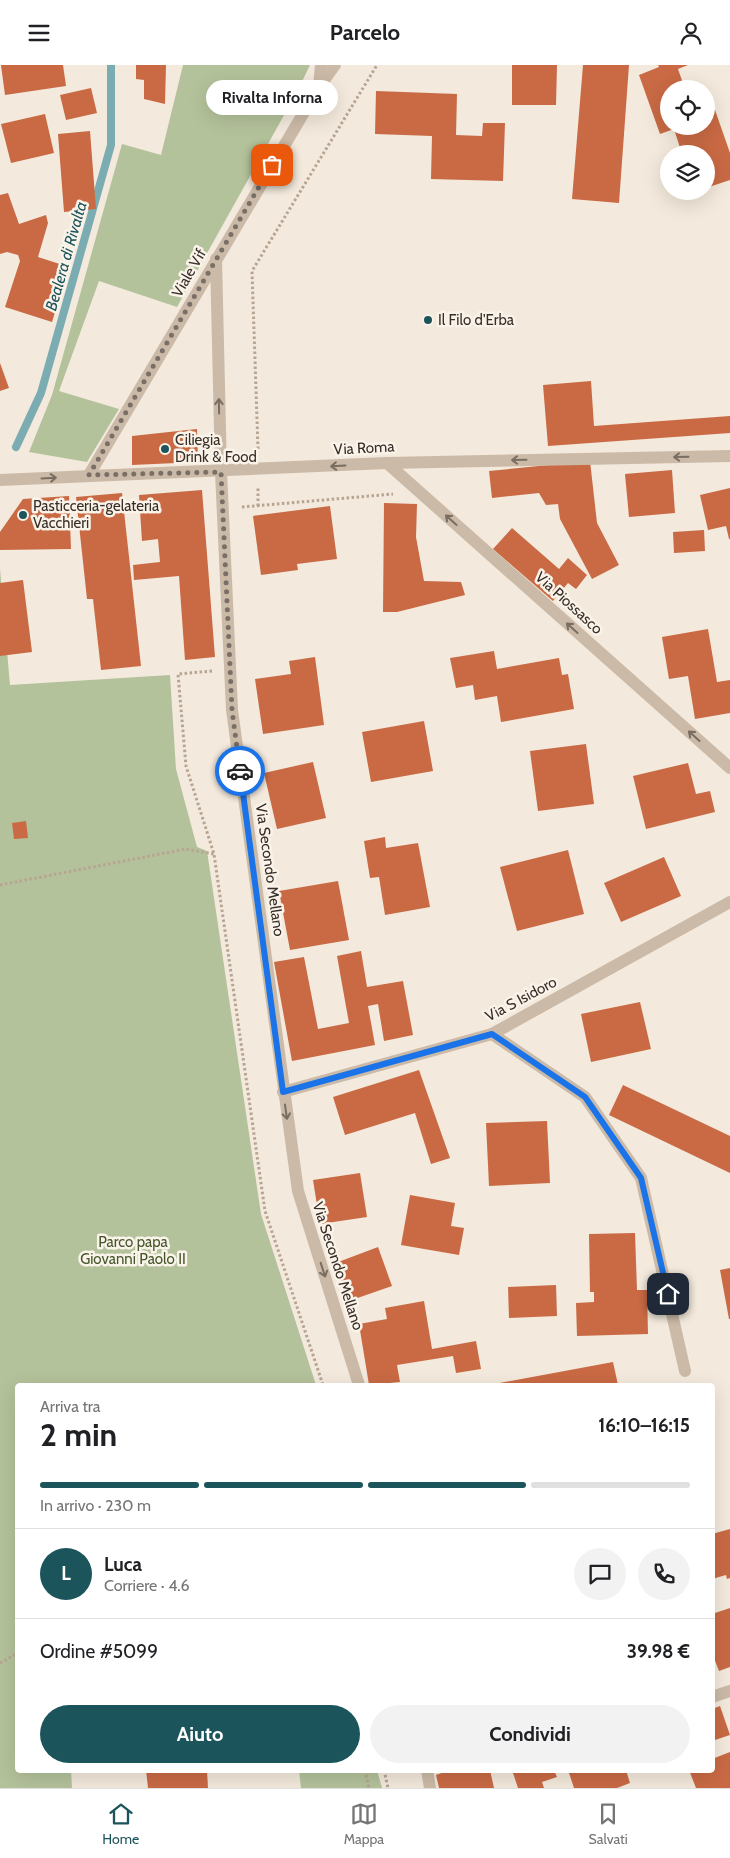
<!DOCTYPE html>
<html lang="it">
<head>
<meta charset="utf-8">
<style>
	:root { --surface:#fff; --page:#f2f2f2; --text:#202124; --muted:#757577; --line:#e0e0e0; --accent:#1c545b }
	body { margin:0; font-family:Cabin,sans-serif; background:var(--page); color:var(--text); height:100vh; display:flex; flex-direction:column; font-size:19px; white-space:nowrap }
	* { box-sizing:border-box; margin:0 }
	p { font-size:16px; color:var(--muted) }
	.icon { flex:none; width:28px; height:28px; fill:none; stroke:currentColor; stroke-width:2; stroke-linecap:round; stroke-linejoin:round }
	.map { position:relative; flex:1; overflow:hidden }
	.side { position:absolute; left:15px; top:1318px; width:700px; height:390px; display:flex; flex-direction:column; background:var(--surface); border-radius:5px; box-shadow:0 5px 20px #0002 }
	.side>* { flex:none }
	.tools { position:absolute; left:660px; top:15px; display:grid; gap:10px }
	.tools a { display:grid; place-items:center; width:55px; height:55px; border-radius:50%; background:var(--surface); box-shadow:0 5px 20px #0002; font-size:25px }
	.pin { position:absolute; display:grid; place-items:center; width:42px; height:42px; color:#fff; margin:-21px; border-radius:10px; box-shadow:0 2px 8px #0006 }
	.courier { position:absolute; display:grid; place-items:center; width:50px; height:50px; margin:-25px; border:4px solid #1a73e8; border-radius:50%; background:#fff; color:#222; box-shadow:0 1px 6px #0007 }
	.bubble { position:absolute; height:35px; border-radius:18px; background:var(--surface); box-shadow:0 5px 20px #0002; font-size:16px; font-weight:800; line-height:35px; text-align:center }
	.head em { font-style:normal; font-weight:800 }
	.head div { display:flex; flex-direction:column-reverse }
	.head { display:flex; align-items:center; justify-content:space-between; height:85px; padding:0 25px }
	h1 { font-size:32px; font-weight:800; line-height:38px }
	.bar { display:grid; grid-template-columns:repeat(4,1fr); gap:8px 5px; align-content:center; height:60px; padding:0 25px }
	.bar i { height:6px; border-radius:4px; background:var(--line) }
	.bar .active { background:var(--accent) }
	.bar p { grid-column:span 4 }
	.line { display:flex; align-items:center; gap:12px; padding:0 25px; border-top:1px solid var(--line) }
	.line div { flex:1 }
	.round { display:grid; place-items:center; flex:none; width:52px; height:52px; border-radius:26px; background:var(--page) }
	.cta { display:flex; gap:10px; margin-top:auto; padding:10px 25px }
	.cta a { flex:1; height:58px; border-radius:30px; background:var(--accent); color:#fff; font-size:20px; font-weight:800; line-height:58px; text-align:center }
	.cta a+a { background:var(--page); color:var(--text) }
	header { display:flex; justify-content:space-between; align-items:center; height:65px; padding:0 25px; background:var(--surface); font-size:22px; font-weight:800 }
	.dock { display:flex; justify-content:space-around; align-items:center; height:70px; border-top:1px solid var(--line); background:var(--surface); font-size:14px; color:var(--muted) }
	.dock a { display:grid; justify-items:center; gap:2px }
	.dock .active { color:var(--accent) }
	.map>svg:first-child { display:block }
	.green { fill:#b4c29b }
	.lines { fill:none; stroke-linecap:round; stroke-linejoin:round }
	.stream { stroke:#7aacb1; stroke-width:8 }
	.building { fill:#c96a44 }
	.path { stroke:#b7a492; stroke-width:3; stroke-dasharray:2.5 2.5; stroke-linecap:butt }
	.minor { stroke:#cbbaa7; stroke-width:12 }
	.oneway { stroke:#7a6d61 }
	.done { stroke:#796f67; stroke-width:5; stroke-dasharray:0 9 }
	.route { stroke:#1a73e8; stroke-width:6 }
	.poi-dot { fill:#1c545b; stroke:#faf3e9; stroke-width:2 }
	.labels { text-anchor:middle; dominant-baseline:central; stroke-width:5; stroke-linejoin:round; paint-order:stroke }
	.street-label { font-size:15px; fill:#382e28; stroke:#faf3e9 }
	.poi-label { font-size:15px; fill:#382e28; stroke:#faf3e9; text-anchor:start }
	.park-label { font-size:15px; fill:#45572b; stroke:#faf3e9 }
	.water-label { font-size:16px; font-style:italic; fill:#1c545b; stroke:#faf3e9 }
</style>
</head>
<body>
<header><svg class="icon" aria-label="menu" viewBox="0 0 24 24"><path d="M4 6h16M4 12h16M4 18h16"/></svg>Parcelo<svg class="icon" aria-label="person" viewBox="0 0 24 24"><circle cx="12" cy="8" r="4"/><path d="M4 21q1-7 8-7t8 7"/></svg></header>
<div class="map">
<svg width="730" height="1723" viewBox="0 0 730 1723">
	<rect width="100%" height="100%" fill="#f3e9dc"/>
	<g class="green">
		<path d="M183,0h127l-13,27 -120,215 -78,-26 -40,110 60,18 -32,53 -58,-10 23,-57 70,-251 39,11z"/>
		<path d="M0,504l10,116 160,-10 6,94 21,78 10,4 54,363 55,171h-298v385h53l1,18h-72z"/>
		<path d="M299,1705h78l5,18h-81z"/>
	</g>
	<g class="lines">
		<path class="stream" d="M16,382l25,-54 70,-248v-80"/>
	</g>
	<g class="building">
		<path d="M1,0h62l3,21 -61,9z"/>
		<path d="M136,0h30l-1,39 -21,-5v-19l-8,-1z"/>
		<path d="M512,0h45l-1,40h-44z"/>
		<path d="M583,0h46l-10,138 -47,-4z"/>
		<path d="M658,0h30l-10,4 7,20h-16v37h37v-13l9,-3 15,43v27l-24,8v-34h-24l-8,-25 -14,5 -21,-59 20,-8z"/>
		<path d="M91,23l6,25 -31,7 -6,-25z"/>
		<path d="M376,26l81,3 -1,41 26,1 1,-13h22l-2,58 -72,-2 1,-43 -57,-2z"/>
		<path d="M45,49l9,39 -43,10 -10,-39z"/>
		<path d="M90,66l6,78 -32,3 -6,-78z"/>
		<path d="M8,128l11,31 27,-9 2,8 -10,34 31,10 -17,55 -47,-15 15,-46 -2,-6 -11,-3 -7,2v-59z"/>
		<path d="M0,298l9,25 -9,3z"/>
		<path d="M591,316l3,45 136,-10v17l-182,13 -5,-61z"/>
		<path d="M197,364l1,33 -66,3v-29z"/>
		<path d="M590,396l7,62 22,42 -27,14 -32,-60 -2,-15 -12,1 -7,-12 -47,5 -3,-27z"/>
		<path d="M672,405l3,43 -46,4 -4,-43z"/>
		<path d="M730,423v51h-1l-3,-13 -18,4 -8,-35z"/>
		<path d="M202,425l13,167 -30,3 -6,-84 -45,4 -1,-15 27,-3 -2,-23 -16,2 -3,-46z"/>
		<path d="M122,428l19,173 -40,4 -8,-71h-6l-11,-102z"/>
		<path d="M69,431l2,53 -71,1v-18l23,-33z"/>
		<path d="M384,438l33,1 -1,33 8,44 37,1 4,13 -68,17h-14z"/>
		<path d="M330,441l7,53 -40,5 1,6 -37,5 -8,-59z"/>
		<path d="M512,463l47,41 9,-11 19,17 -11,14 -8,-6 -15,18 -60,-52z"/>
		<path d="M704,465l1,21 -31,2 -1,-21z"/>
		<path d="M23,515l9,72 -32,4v-73z"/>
		<path d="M708,564l9,53 13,-2v33l-35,6 -7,-43 -19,3 -7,-42z"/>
		<path d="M494,586l3,18 62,-11 3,17 6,-1 6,35 -73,13 -4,-26 -22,4 -2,-15 -17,3 -6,-30z"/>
		<path d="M315,592l9,68 -61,9 -8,-55 36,-5 -2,-13z"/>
		<path d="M424,656l9,50 -62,11 -9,-50z"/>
		<path d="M586,679l8,60 -56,7 -8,-60z"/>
		<path d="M313,697l13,56 -49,11 -13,-56z"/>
		<path d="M688,698l8,31 14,-3 5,21 -69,17 -13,-53z"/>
		<path d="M26,756l2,17 -14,1 -2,-16z"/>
		<path d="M385,772l1,11 32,-5 12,64 -45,8 -6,-38 -9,1 -6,-37z"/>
		<path d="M568,785l16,64 -67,17 -17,-64z"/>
		<path d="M664,792l17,39 -60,26 -17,-39z"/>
		<path d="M338,816l11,59 -59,10 -11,-59z"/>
		<path d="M361,886l6,36 36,-6 10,54 -29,6 -6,-37 -10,2 7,39 -83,16 -18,-99 30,-5 14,72 31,-6 -12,-67z"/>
		<path d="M640,937l11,47 -60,13 -10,-48z"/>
		<path d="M419,1005l31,88 -19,6 -16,-51 -70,22 -12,-38z"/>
		<path d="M623,1020l107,51v37l-121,-58z"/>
		<path d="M547,1056l3,62 -61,3 -3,-63z"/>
		<path d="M360,1108l7,44 -47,7 -7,-44z"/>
		<path d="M410,1130l45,8 -4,23 13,2 -5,27 -58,-10z"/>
		<path d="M635,1168l2,57h10l1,44 -71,2 -1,-33 18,-1v-10h-4l-1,-58z"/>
		<path d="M378,1182l14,39 -46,16 -13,-38z"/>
		<path d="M730,1203v51h-1l-9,-49z"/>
		<path d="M556,1220l1,31 -48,2 -1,-31z"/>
		<path d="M424,1236l8,48 44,-8 5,28 -25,4 -3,-17 -56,9 3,17 -31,3 -10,-61 28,-5 -2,-11z"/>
		<path d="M613,1297l5,23h-124v-1z"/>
		<path d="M730,1464v49l-3,1 -1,-4 -14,4v-45z"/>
		<path d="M730,1543v59l-11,4 -7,-18v-39z"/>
		<path d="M720,1641l10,29 -18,6v-32z"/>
		<path d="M730,1687v36h-34l-7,-18h23v-11z"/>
		<path d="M146,1705h61l1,18h-60z"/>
		<path d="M450,1705h40l4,18h-55l-3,-13z"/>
		<path d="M512,1705h42l3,7 -15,5 2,6h-26z"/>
		<path d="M568,1705h58l4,13 -13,5h-43z"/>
	</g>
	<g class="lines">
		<g class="path">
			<path d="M258,384l-6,-178 125,-206"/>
			<path d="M258,441v-18"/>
			<path d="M242,442l151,-13"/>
			<path d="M212,606l-34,3 8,92 28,88 51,357 58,174"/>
			<path d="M0,820l186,-36 28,5"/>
			<path d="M0,1598l18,-10"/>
			<path d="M365,1705l4,18"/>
			<path d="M384,1705l4,18"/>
		</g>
		<g class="minor">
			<path d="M319,22l2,-22"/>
			<path d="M216,194l5,213 11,238 66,481 61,194"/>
			<path d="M387,398l343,305"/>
			<path d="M89,410l230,-388 16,-22"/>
			<path d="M0,415l387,-17 343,-7"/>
			<path d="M492,969l93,63 56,81 44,193"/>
			<path d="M283,1027l209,-58 238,-132"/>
			<path d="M712,1632l18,-6"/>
			<path d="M427,1705l3,18"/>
		</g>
	</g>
	<defs><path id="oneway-shaft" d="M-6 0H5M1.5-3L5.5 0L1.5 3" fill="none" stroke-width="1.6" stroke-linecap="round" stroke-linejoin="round" transform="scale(1.25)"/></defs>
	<g class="oneway">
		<use href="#oneway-shaft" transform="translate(219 341) rotate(-91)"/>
		<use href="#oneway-shaft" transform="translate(681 392) rotate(179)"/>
		<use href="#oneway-shaft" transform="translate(519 395) rotate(179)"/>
		<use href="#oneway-shaft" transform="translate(338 401) rotate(177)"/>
		<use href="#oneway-shaft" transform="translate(49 413) rotate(-3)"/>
		<use href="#oneway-shaft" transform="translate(451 455) rotate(-138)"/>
		<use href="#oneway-shaft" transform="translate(572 563) rotate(-138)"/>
		<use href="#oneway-shaft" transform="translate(694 671) rotate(-138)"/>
		<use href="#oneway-shaft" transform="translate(286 1047) rotate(82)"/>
		<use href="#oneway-shaft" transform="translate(323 1205) rotate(72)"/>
	</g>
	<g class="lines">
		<path class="done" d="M240,706l-8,-61 -11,-238 -132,3 183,-310"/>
		<path class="route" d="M240,706l43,321 209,-58 93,63 56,81 27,116"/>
	</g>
	<g class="poi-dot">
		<circle cx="428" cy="255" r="5"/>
		<circle cx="165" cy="384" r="5"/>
		<circle cx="23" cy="450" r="5"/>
	</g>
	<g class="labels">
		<g class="street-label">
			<text transform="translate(189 208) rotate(-60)">Viale Vif</text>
			<text transform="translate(364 383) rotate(-3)">Via Roma</text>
			<text transform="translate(569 538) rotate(42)">Via Piossasco</text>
			<text transform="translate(270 805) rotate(82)">Via Secondo Mellano</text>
			<text transform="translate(521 934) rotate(-28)">Via S Isidoro</text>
			<text transform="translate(338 1201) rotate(72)">Via Secondo Mellano</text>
		</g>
		<g class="poi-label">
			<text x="438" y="255">Il Filo d'Erba</text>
			<text x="175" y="375">Ciliegia<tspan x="175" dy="17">Drink &amp; Food</tspan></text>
			<text x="33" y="441">Pasticceria-gelateria<tspan x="33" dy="17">Vacchieri</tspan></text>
		</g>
		<g class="park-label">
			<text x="133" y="1177">Parco papa<tspan x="133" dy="17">Giovanni Paolo II</tspan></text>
		</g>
		<g class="water-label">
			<text transform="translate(66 191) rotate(-74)">Bealera di Rivalta</text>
		</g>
	</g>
</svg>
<div class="tools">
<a><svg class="icon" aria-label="locate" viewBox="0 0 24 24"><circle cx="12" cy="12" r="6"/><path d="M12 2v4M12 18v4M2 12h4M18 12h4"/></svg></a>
<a><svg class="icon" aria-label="layers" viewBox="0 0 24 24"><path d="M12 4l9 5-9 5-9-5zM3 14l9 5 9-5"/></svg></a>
</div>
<div class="pin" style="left:272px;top:100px;background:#ea580c"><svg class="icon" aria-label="bag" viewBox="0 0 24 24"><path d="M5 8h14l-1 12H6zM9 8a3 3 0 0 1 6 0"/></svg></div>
<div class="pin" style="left:668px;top:1229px;background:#1f2937"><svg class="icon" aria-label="home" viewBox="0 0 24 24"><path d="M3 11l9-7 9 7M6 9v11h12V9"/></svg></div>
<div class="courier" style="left:240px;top:706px"><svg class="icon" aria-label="car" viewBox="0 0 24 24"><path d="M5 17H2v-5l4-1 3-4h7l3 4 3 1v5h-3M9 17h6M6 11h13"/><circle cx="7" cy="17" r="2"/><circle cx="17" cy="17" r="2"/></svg></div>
<div class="bubble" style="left:206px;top:15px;width:132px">Rivalta Inforna</div>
<section class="side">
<div class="head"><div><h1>2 min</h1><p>Arriva tra</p></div><em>16:10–16:15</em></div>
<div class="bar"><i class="active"></i><i class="active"></i><i class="active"></i><i></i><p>In arrivo · 230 m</p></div>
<div class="line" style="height:90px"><b class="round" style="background:var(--accent);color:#fff">L</b><div><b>Luca</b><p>Corriere · 4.6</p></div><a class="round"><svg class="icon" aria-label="chat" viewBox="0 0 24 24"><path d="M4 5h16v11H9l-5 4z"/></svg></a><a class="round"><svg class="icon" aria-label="phone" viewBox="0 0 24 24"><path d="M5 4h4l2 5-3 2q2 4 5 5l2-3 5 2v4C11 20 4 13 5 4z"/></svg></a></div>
<div class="line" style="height:65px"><div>Ordine #5099</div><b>39.98 €</b></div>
<div class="cta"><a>Aiuto</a><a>Condividi</a></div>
</section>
</div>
<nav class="dock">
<a class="active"><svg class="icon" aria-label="home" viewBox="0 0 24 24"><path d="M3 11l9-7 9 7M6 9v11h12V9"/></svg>Home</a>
<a><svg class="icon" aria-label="map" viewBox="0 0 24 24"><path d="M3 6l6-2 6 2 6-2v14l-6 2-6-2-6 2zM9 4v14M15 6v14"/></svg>Mappa</a>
<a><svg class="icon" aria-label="saved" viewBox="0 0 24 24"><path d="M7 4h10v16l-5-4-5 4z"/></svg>Salvati</a>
</nav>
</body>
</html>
